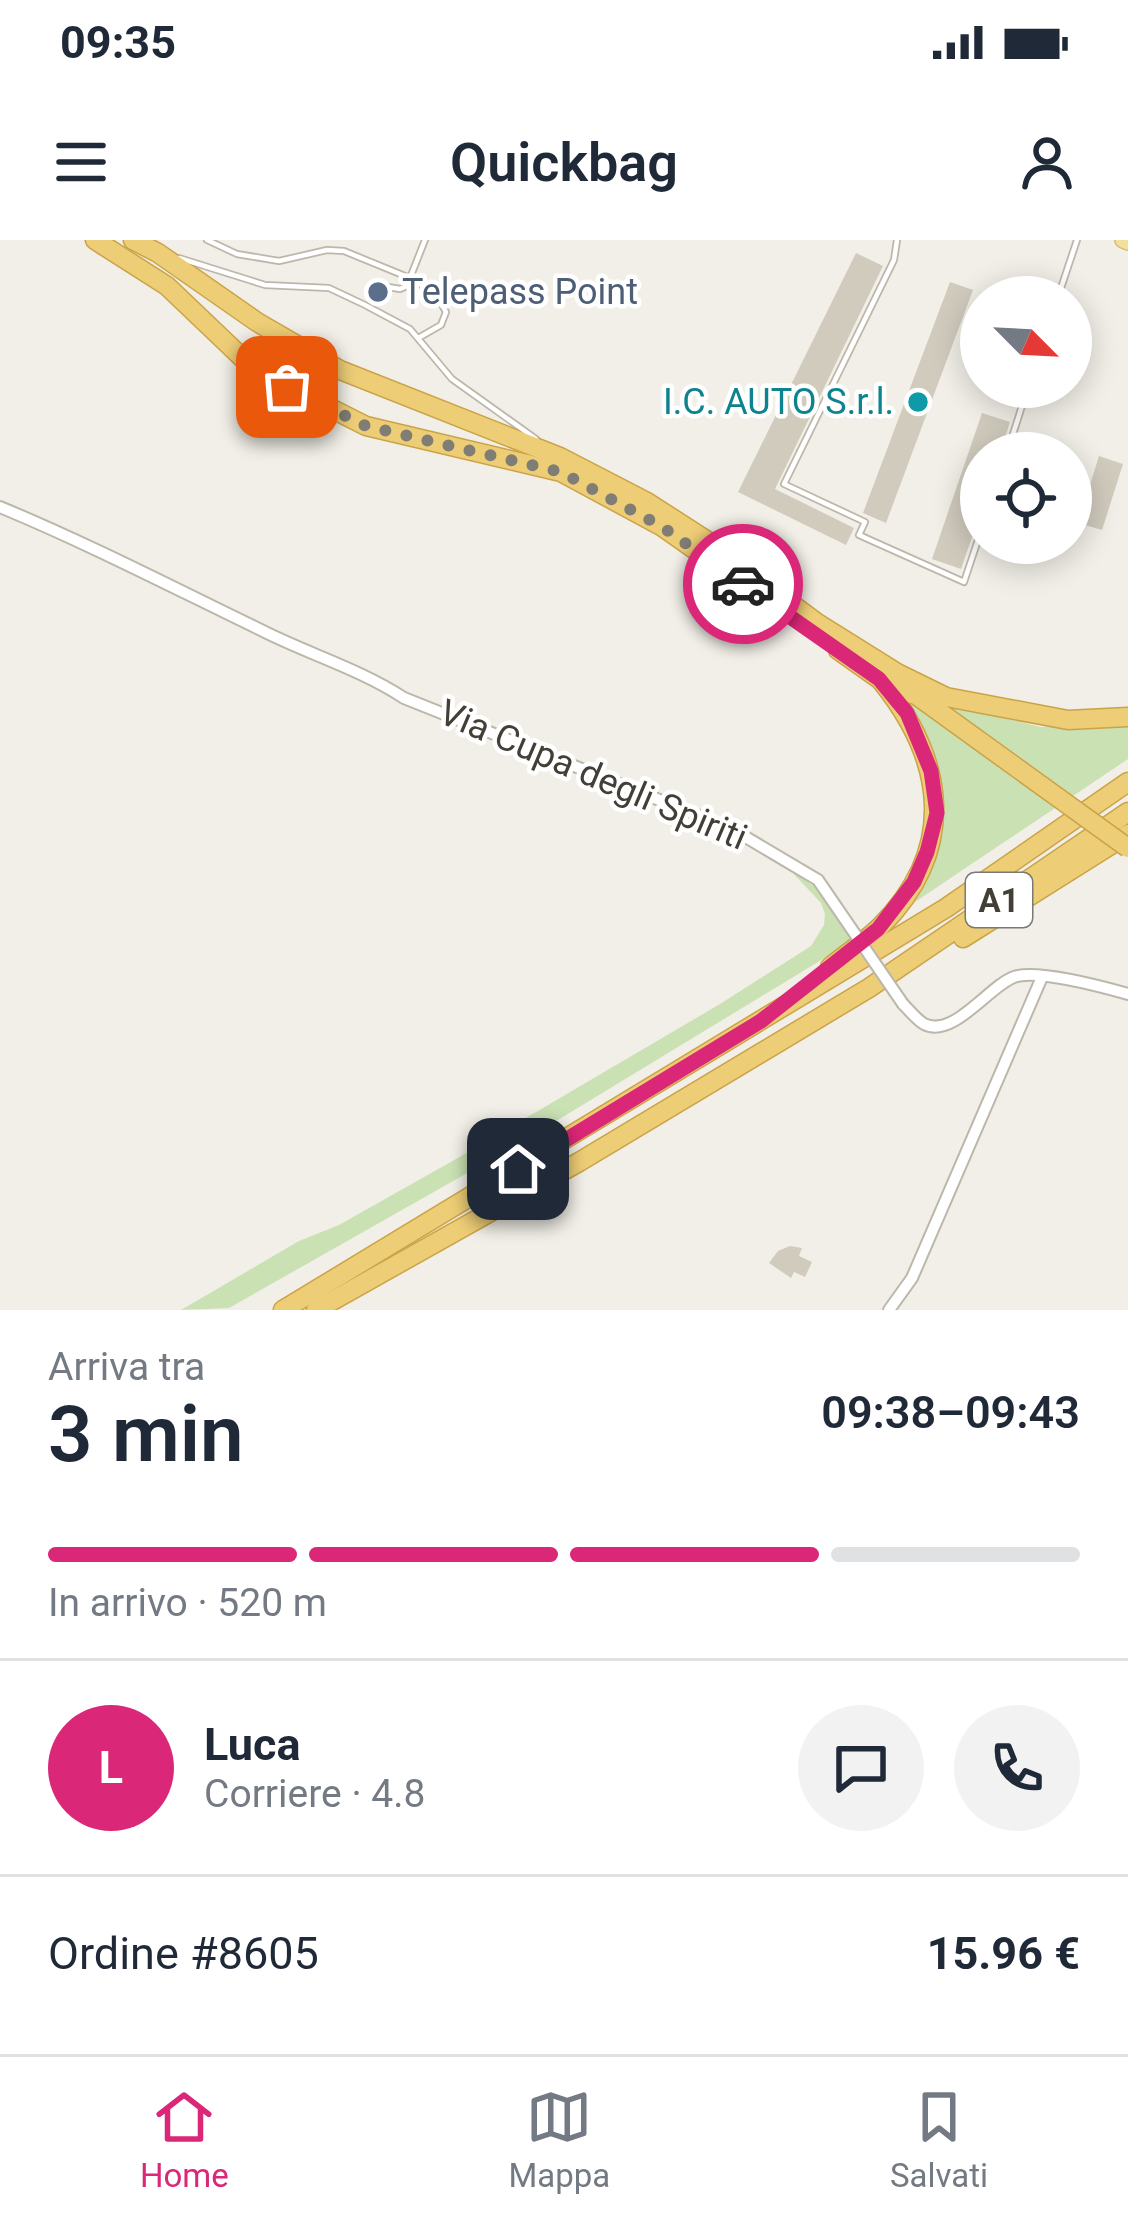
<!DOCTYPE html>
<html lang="it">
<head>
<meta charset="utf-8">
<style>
	:root { --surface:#fff; --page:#f2f2f3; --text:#1f2937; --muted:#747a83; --line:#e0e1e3; --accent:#db2777 }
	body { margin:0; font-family:Roboto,sans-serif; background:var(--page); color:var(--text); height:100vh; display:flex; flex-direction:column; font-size:45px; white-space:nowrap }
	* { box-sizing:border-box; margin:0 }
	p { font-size:39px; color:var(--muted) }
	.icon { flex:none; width:66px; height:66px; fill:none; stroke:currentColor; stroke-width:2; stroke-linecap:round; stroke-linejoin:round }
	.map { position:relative; height:1070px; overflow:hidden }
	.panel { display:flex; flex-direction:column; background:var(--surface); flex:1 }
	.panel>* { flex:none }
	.needle { width:78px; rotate:114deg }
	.tools { position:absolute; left:960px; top:36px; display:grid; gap:24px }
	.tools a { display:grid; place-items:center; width:132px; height:132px; border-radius:50%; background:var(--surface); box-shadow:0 6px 30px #0003; font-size:60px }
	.pin { position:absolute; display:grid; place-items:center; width:102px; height:102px; color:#fff; margin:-51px; border-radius:24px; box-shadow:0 6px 18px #0006 }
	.courier { position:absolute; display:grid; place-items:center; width:120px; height:120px; margin:-60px; border:9px solid #db2777; border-radius:50%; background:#fff; color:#222; box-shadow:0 3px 15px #0007 }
	.head em { font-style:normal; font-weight:600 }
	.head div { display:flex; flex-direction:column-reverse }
	.head { display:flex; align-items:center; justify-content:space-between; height:204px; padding:0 48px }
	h1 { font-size:78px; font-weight:600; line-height:90px }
	.bar { display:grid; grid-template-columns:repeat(4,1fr); gap:18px 12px; align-content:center; height:144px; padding:0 48px }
	.bar i { height:15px; border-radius:9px; background:var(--line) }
	.bar .on { background:var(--accent) }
	.bar p { grid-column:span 4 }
	.line { display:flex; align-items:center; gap:30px; padding:0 48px; border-top:3px solid var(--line) }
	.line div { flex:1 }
	.round { display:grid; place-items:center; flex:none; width:126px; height:126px; border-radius:63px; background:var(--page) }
	.status { display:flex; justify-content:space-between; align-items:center; height:84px; padding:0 60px; background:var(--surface); direction:ltr }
	.status svg { height:33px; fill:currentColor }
	header { display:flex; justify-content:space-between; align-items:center; height:156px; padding:0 48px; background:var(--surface); font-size:54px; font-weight:600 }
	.menu { display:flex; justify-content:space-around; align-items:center; height:168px; border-top:3px solid var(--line); background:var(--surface); font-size:33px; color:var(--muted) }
	.menu a { display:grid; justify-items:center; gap:6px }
	.menu .on { color:var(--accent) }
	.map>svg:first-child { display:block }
	.green { fill:#cae1b4 }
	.building { fill:#d1cbbe }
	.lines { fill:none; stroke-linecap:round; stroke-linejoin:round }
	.lane-casing { stroke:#bcb7aa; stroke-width:8 }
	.street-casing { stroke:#bcb7aa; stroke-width:14 }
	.primary-casing { stroke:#d5be71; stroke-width:18 }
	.highway-casing { stroke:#cba347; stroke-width:21 }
	.lane { stroke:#fff; stroke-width:4.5 }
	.street { stroke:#fff; stroke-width:10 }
	.primary { stroke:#f2e09f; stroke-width:15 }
	.highway { stroke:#edcd76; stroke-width:18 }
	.street-bridge-casing { stroke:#bcb7aa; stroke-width:14; stroke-linecap:butt }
	.highway-bridge-casing { stroke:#cba347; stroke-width:21; stroke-linecap:butt }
	.street-bridge { stroke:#fff; stroke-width:10 }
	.highway-bridge { stroke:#edcd76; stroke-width:18 }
	.done { stroke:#807d75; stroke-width:12; stroke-dasharray:0 21.6 }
	.route { stroke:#db2777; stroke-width:15 }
	.service-dot { fill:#5c6f8a; stroke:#fff; stroke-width:4.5 }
	.culture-dot { fill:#0f9aa8; stroke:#fff; stroke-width:4.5 }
	.labels { text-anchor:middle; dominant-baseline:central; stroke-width:9; stroke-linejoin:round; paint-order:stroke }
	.shield { fill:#fff; stroke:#7b7973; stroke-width:3 }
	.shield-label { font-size:33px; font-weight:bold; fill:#433f37 }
	.service-label { font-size:36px; fill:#4e5e75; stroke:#fff; text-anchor:start }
	.culture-label { font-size:36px; fill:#0d838f; stroke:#fff; text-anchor:end }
	.street-label { font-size:36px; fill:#433f37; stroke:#fff }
</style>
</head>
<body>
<div class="status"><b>09:35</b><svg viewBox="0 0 49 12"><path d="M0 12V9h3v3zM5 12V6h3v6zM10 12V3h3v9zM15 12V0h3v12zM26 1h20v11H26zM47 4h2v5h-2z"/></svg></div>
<header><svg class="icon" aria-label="menu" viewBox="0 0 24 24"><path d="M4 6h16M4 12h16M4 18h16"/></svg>Quickbag<svg class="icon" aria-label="person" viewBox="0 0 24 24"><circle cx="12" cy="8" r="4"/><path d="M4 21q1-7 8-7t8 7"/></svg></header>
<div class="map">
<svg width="1128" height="1070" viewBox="0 0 1128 1070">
	<rect width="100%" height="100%" fill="#f1efe7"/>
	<g class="green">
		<path d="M914,462l135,80 -109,-79 101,24 87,-2v34l-216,145c46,-59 39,-139 -1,-198z"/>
		<path d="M791,631l31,21 30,46 -16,13 -321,195 -286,162 -48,2 118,-69 40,-16 117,-66 264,-155 91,-58 13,-21 1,-11 -4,-11z"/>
	</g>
	<g class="building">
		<path d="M856,13l27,13 -108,223 79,39 -8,17 -108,-53z"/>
		<path d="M950,42l23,8 -87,233 -23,-10z"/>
		<path d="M982,173l28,9 -10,31h-19v58l-20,58 -29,-10z"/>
		<path d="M1099,216l24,8 -21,66 -24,-7z"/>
		<path d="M790,1006l12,2 -3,8 13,6 -7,15 -11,-5 -3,6 -22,-15 9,-12z"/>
	</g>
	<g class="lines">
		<defs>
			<g id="lane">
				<path d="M207,0l30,14 42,7 48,-11 17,1 66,27"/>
				<path d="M897,0l-3,20 -110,224 81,38 -6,13 105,47 17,-51"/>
				<path d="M179,18l86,27 64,3 36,17 45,24 42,50 84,60"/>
				<path d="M382,46l18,3 16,-7"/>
				<path d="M1058,57l19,-57"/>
				<path d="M420,97l21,-12 5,-13 -10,-18 -26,-16 15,-38"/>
				<path d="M1007,213l21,-66"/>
			</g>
			<g id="street">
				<path d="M0,267c89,37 174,81 261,123 47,24 99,39 143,68l328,131 86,51"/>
				<path d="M903,764c6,6 14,16 21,20 29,15 65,-38 90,-47 23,-8 89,10 114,17"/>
				<path d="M889,1070l23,-32 130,-301"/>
			</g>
			<path id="primary" d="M1123,0l5,2"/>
			<g id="highway">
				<path d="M95,0l72,46 88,84 111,56 195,46 100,54 110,77"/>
				<path d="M133,0l25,13 99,69 83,48 220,87 87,45 59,38 111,83 80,50 49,24 122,23 60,-3"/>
				<path d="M838,410l41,29 33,15"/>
				<path d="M905,447l137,99"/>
				<path d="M963,698l165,-104"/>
				<path d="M830,727c17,-14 36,-26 51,-41 76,-77 65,-164 1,-244"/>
				<path d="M283,1070l663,-402 182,-126"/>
				<path d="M316,1070l263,-148 290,-174 259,-176"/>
			</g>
		</defs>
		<use href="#lane" class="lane-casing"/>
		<use href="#street" class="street-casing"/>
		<use href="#primary" class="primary-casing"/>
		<use href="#highway" class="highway-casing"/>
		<use href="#lane" class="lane"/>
		<use href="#street" class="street"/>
		<use href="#primary" class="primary"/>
		<use href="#highway" class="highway"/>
		<defs>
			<path id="street-bridge" d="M818,640l85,124"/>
			<path id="highway-bridge" d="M1042,546l86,62"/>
		</defs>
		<use href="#street-bridge" class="street-bridge-casing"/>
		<use href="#highway-bridge" class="highway-bridge-casing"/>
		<use href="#street-bridge" class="street-bridge"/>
		<use href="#highway-bridge" class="highway-bridge"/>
	</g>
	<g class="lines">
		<path class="done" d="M287,147l79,39 195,46 100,54 82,58"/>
		<path class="route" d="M518,929l243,-148 117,-92 36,-47 13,-30 10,-39 -6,-42 -24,-58 -28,-34 -136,-95"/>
	</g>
	<circle class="service-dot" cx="378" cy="52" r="12"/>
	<circle class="culture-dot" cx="918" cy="162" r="12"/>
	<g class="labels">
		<rect class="shield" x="966" y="633" width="66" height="54" rx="9"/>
		<g class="shield-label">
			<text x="999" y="660">A1</text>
		</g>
		<g class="service-label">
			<text x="402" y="52">Telepass Point</text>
		</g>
		<g class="culture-label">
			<text x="894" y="162">I.C. AUTO S.r.l.</text>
		</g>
		<g class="street-label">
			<text transform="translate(593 535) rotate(23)">Via Cupa degli Spiriti</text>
		</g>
	</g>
</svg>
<div class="tools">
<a><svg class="needle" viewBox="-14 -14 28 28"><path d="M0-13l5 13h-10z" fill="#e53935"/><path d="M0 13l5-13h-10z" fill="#747a83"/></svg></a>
<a><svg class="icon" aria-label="locate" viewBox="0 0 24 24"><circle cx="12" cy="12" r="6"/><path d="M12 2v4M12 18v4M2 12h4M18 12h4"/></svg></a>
</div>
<div class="pin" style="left:287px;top:147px;background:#ea580c"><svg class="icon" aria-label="bag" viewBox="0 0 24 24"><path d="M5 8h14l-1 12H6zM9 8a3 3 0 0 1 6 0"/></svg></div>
<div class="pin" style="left:518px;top:929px;background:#1f2937"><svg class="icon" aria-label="home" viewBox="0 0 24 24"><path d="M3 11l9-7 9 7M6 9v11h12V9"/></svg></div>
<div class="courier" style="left:743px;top:344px"><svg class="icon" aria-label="car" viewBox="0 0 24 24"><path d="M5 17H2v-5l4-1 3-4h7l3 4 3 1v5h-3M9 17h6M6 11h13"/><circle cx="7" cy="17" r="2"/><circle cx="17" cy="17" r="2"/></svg></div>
</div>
<section class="panel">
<div class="head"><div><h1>3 min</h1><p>Arriva tra</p></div><em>09:38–09:43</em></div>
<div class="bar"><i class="on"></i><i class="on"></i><i class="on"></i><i></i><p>In arrivo · 520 m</p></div>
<div class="line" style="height:216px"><b class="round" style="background:var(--accent);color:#fff">L</b><div><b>Luca</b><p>Corriere · 4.8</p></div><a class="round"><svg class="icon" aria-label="chat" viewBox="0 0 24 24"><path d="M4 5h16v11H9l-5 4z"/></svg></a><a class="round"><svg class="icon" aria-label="phone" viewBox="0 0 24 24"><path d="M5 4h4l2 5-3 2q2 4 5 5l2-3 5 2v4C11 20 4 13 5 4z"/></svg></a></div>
<div class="line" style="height:156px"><div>Ordine #8605</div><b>15.96 €</b></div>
</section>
<nav class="menu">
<a class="on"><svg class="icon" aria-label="home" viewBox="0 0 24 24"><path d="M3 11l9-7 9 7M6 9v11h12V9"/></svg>Home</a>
<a><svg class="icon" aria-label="map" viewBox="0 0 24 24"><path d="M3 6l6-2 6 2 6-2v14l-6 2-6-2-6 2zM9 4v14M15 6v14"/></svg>Mappa</a>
<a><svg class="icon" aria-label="saved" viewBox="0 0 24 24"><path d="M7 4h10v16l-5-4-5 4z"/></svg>Salvati</a>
</nav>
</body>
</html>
